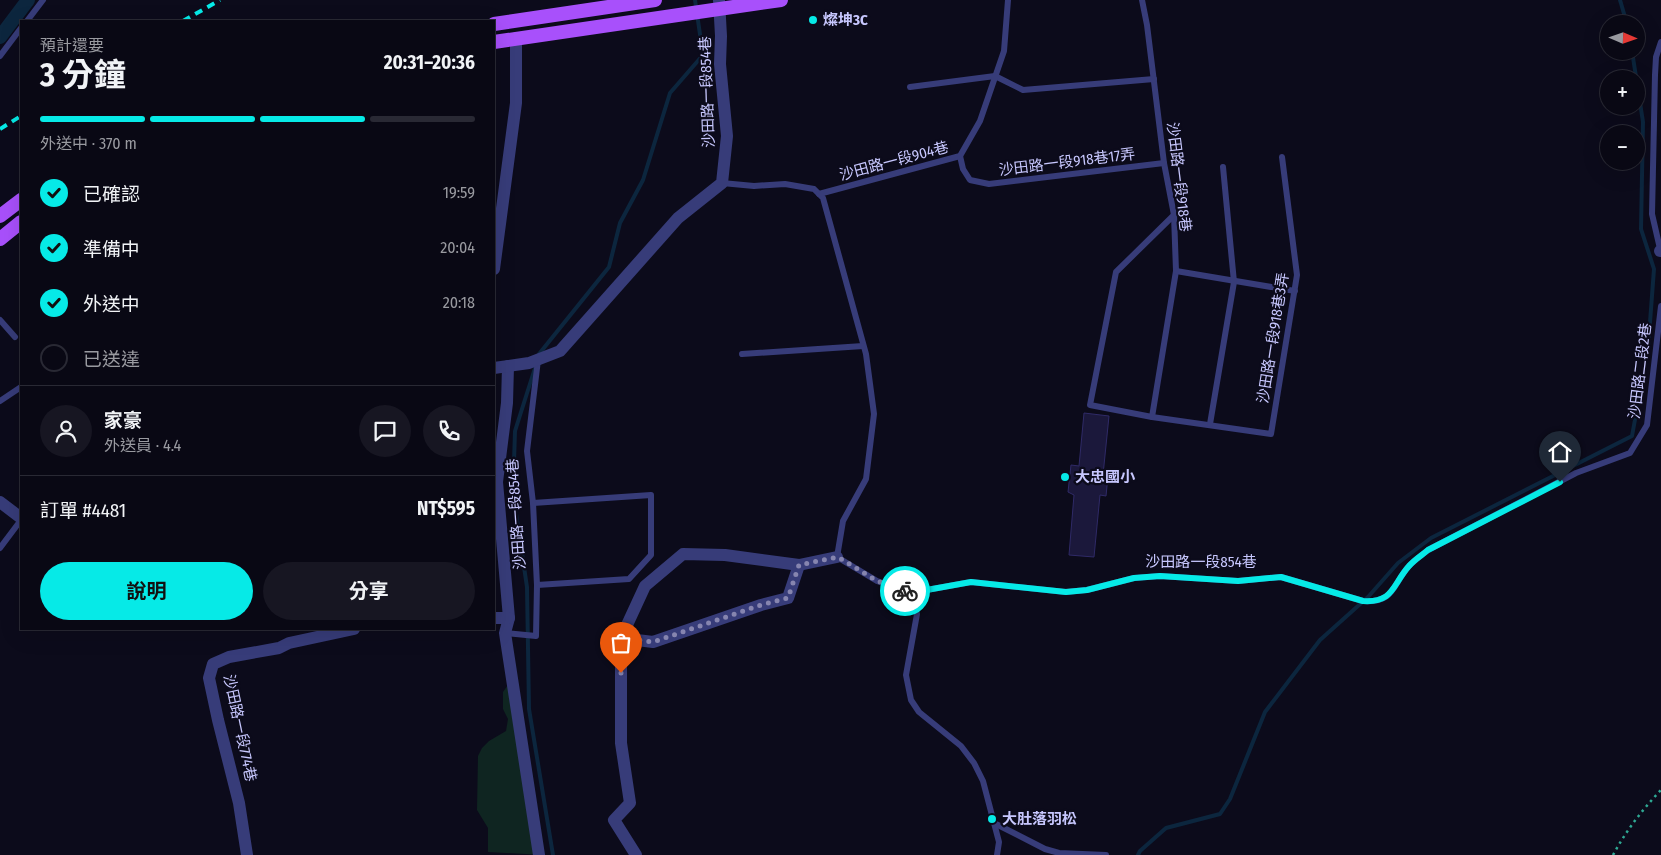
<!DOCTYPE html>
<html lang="zh-TW">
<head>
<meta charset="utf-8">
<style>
	:root { --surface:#090814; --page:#171622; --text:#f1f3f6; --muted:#999aa0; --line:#292934; --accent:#06eae7 }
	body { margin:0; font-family:"Fira Sans Condensed","Noto Sans TC",sans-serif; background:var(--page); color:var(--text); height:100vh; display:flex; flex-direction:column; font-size:19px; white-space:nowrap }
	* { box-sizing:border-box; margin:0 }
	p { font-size:16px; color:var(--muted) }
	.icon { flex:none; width:28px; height:28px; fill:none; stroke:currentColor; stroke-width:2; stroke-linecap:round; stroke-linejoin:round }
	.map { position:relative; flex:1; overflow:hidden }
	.side { position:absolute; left:20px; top:20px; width:475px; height:610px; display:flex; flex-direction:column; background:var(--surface); border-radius:0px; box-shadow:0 5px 20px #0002,0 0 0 1px var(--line) }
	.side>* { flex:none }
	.needle { width:32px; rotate:92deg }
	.controls { position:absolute; left:1600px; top:15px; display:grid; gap:10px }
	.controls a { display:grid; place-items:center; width:45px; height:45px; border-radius:50%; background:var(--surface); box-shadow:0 5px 20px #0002,0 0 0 1px var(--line); font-size:25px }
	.pin { position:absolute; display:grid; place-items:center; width:42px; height:42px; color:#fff; margin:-51px -21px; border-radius:50% 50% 50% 0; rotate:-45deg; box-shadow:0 0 5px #0007 }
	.pin .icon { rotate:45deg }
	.courier { position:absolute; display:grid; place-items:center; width:50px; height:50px; margin:-25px; border:4px solid #06eae7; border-radius:50%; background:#fff; color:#222; box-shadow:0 1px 6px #0007 }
	.summary em { font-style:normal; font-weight:700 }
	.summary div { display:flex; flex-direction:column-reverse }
	.summary { display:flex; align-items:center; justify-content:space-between; height:85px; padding:0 20px }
	h1 { font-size:32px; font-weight:700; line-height:38px }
	.bar { display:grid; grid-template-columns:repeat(4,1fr); gap:8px 5px; align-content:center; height:60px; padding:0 20px }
	.bar i { height:6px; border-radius:4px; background:var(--line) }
	.bar .active { background:var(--accent) }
	.bar p { grid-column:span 4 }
	.line { display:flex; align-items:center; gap:12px; padding:0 20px; border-top:1px solid var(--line) }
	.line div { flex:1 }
	.round { display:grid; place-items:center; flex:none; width:52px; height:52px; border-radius:26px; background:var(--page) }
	ol { padding:0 20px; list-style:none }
	li { display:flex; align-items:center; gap:15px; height:55px }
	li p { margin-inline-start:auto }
	li .icon { padding:5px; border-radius:50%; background:var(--accent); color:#111; stroke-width:4 }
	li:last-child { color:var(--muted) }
	li i { width:28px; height:28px; border:2px solid var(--line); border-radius:50% }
	.primary-button { display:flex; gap:10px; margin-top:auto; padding:10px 20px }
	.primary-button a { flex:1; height:58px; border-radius:30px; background:var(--accent); color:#111; font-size:20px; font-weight:700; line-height:58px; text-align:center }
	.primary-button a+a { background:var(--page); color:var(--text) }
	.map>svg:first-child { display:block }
	.green { fill:#0f2521 }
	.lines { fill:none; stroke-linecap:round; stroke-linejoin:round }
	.stream { stroke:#0c263e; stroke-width:4 }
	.canal { stroke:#0c263e; stroke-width:14 }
	.building { fill:#1b183b; stroke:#2f2a67 }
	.path { stroke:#2fa994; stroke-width:2.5; stroke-dasharray:2.5 4; stroke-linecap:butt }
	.service { stroke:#373c79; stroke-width:6 }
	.minor { stroke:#373c79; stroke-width:12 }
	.primary { stroke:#a850fb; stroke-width:14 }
	.rail { stroke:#06eae7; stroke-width:4; stroke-dasharray:8 6; stroke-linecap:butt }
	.done { stroke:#8685af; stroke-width:5; stroke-dasharray:0 9 }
	.route { stroke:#06eae7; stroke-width:6 }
	.poi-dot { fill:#06eae7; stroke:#0c0b1b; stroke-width:2 }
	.labels { text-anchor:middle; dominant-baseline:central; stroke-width:4.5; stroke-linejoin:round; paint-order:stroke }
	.poi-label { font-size:15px; font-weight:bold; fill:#c7c7fe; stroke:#0c0b1b; text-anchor:start }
	.street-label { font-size:15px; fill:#c7c7fe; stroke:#0c0b1b }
</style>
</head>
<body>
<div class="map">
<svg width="1661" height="855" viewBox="0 0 1661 855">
	<rect width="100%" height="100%" fill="#0c0b1b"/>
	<path class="green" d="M510,682l33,173 -55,-3v-24l-11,-18 1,-54 4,-8 7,-7 17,-10 2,-12 -5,-10v-17z"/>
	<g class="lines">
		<g class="stream">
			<path d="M1620,0l7,24"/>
			<path d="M539,354l70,-87 11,-44 23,-43 27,-87 33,-38 -8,-55"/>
			<path d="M535,368l-20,63 -2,62 14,94 2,122 24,146"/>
			<path d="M1138,855l2,-4 26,-23 54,-14 10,-15 35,-87 55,-72 48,-43 30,-34 33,-25 201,-102 16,-87 6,-80 -13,-40 2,-107 -11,-71"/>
		</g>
		<path class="canal" d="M0,37l28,-37"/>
	</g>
	<path class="building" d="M1084,413l25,3 -6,59 5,1 -2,20 -6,-1 -6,62 -25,-2 5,-60 -6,-3 3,-27 8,1z"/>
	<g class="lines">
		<path class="path" d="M1613,855c13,-24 29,-45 48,-65"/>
		<g class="service">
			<path d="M1142,0l5,25 17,138 10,52 2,56 -24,146"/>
			<path d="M27,21l16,-21"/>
			<path d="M0,56l21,-28"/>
			<path d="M910,87l85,-11 28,14 131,-11"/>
			<path d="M960,156l3,13 7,11 19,4 175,-21"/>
			<path d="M722,183l32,3 31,-2 29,5 9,9 43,156 8,60 -8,65 -23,42 -6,36 40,24 33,12 61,-11 94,10 22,-2 47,-12 26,-2 78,5 43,-4 82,24c32,2 29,-16 46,-35 5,-6 13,-11 19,-16l148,-77 54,-20 17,-28 14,-119"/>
			<path d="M819,194l141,-38 20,-35 24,-70 4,-51"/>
			<path d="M1174,215l-58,57 -26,133 62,12 119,17 26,-159 -15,-118"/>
			<path d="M1661,253l-9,-39 3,-139 1,-18 5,-15"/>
			<path d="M1176,271l119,20"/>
			<path d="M0,320l15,17"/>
			<path d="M742,354l121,-8"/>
			<path d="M0,401l21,-14"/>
			<path d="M1210,424l24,-142 -11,-115"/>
			<path d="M533,503l118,-8v60l-22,24 -92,6"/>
			<path d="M0,548l21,-28"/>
			<path d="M910,593l7,21 -11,61 5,25 8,12 42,34 13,17 9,18 11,42 51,26 14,4 47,2"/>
			<path d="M505,633l31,3 1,-51 -4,-82 -6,-52 11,-91"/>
			<path d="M994,823l5,19 -2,13"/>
		</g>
		<g class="minor">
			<path d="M1660,251h1"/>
			<path d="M494,269l22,-166v-65"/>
			<path d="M508,366l-1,37 -10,79 12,136 -4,15 34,222"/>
			<path d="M494,368l35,-5 31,-12 118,-133 44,-35 5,-47 -7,-72 1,-28 -2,-36"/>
			<path d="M0,502l21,16"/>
			<path d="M494,618h15"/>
			<path d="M621,638l32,4 108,-37 27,-7 11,-33"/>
			<path d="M247,855l-8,-52 -21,-83 -9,-42 4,-14 16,-7 50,-9 10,-5 65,-14"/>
			<path d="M636,855l-22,-35 16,-17 -9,-60v-105l24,-52 38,-32 42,1 74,10 38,-8"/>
		</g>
		<g class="primary">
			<path d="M494,24l161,-24"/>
			<path d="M494,42l287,-42"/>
			<path d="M0,216l21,-16"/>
			<path d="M0,239l21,-17"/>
		</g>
		<g class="rail">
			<path d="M183,21l37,-21"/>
			<path d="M0,129l21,-13"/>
		</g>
	</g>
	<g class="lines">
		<path class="done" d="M621,673v-35l32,4 108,-37 27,-7 11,-33 39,-8 39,24 28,10"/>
		<path class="route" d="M905,591l5,2 61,-11 95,10 21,-2 47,-12 26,-2 78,5 43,-4 82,24c31,2 29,-16 46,-35 5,-6 13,-11 19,-16l132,-68"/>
	</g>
	<g class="poi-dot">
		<circle cx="813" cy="20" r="5"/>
		<circle cx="1065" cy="477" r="5"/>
		<circle cx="992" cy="819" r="5"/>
	</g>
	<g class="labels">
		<g class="poi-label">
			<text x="823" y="20">燦坤3C</text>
			<text x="1075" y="477">大忠國小</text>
			<text x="1002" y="819">大肚落羽松</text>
		</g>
		<g class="street-label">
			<text transform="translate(707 92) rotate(-92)">沙田路一段854巷</text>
			<text transform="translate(894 161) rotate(-15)">沙田路一段904巷</text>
			<text transform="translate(1067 162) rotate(-7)">沙田路一段918巷17弄</text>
			<text transform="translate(1179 177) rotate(83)">沙田路一段918巷</text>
			<text transform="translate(1273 338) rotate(-81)">沙田路一段918巷3弄</text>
			<text transform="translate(1640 371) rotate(-83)">沙田路二段2巷</text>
			<text transform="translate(516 514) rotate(-94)">沙田路一段854巷</text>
			<text x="1201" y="562">沙田路一段854巷</text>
			<text transform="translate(240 728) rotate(78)">沙田路一段774巷</text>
		</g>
	</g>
</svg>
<div class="controls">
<a><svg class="needle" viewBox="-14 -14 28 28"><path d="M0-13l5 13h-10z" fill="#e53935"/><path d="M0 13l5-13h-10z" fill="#999aa0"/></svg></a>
<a>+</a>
<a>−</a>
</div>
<div class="pin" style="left:621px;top:673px;background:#ea580c"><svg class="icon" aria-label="bag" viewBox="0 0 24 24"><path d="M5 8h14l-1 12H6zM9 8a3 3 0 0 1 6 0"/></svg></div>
<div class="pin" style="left:1560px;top:482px;background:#1f2937"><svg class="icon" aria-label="home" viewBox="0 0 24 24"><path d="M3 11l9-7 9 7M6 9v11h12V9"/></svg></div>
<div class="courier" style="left:905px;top:591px"><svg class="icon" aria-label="bike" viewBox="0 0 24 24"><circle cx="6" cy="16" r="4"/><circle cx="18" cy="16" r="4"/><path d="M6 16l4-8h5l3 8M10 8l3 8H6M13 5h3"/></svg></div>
<section class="side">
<div class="summary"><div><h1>3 分鐘</h1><p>預計還要</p></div><em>20:31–20:36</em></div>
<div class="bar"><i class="active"></i><i class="active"></i><i class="active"></i><i></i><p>外送中 · 370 m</p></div>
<ol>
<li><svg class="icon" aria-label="check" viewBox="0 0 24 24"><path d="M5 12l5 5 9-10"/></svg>已確認<p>19:59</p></li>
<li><svg class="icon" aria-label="check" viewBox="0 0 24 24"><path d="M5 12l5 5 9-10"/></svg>準備中<p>20:04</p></li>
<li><svg class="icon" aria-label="check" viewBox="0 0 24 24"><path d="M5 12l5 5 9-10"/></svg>外送中<p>20:18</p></li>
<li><i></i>已送達</li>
</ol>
<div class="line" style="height:90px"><a class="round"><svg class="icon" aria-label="person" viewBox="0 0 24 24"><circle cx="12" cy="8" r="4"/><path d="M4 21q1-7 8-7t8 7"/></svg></a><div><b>家豪</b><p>外送員 · 4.4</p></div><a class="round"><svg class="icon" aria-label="chat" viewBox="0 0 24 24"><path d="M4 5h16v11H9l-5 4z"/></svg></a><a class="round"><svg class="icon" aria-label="phone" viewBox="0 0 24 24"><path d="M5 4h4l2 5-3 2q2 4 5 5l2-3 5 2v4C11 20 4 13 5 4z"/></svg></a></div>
<div class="line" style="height:65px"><div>訂單 #4481</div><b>NT$595</b></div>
<div class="primary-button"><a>說明</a><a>分享</a></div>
</section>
</div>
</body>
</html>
